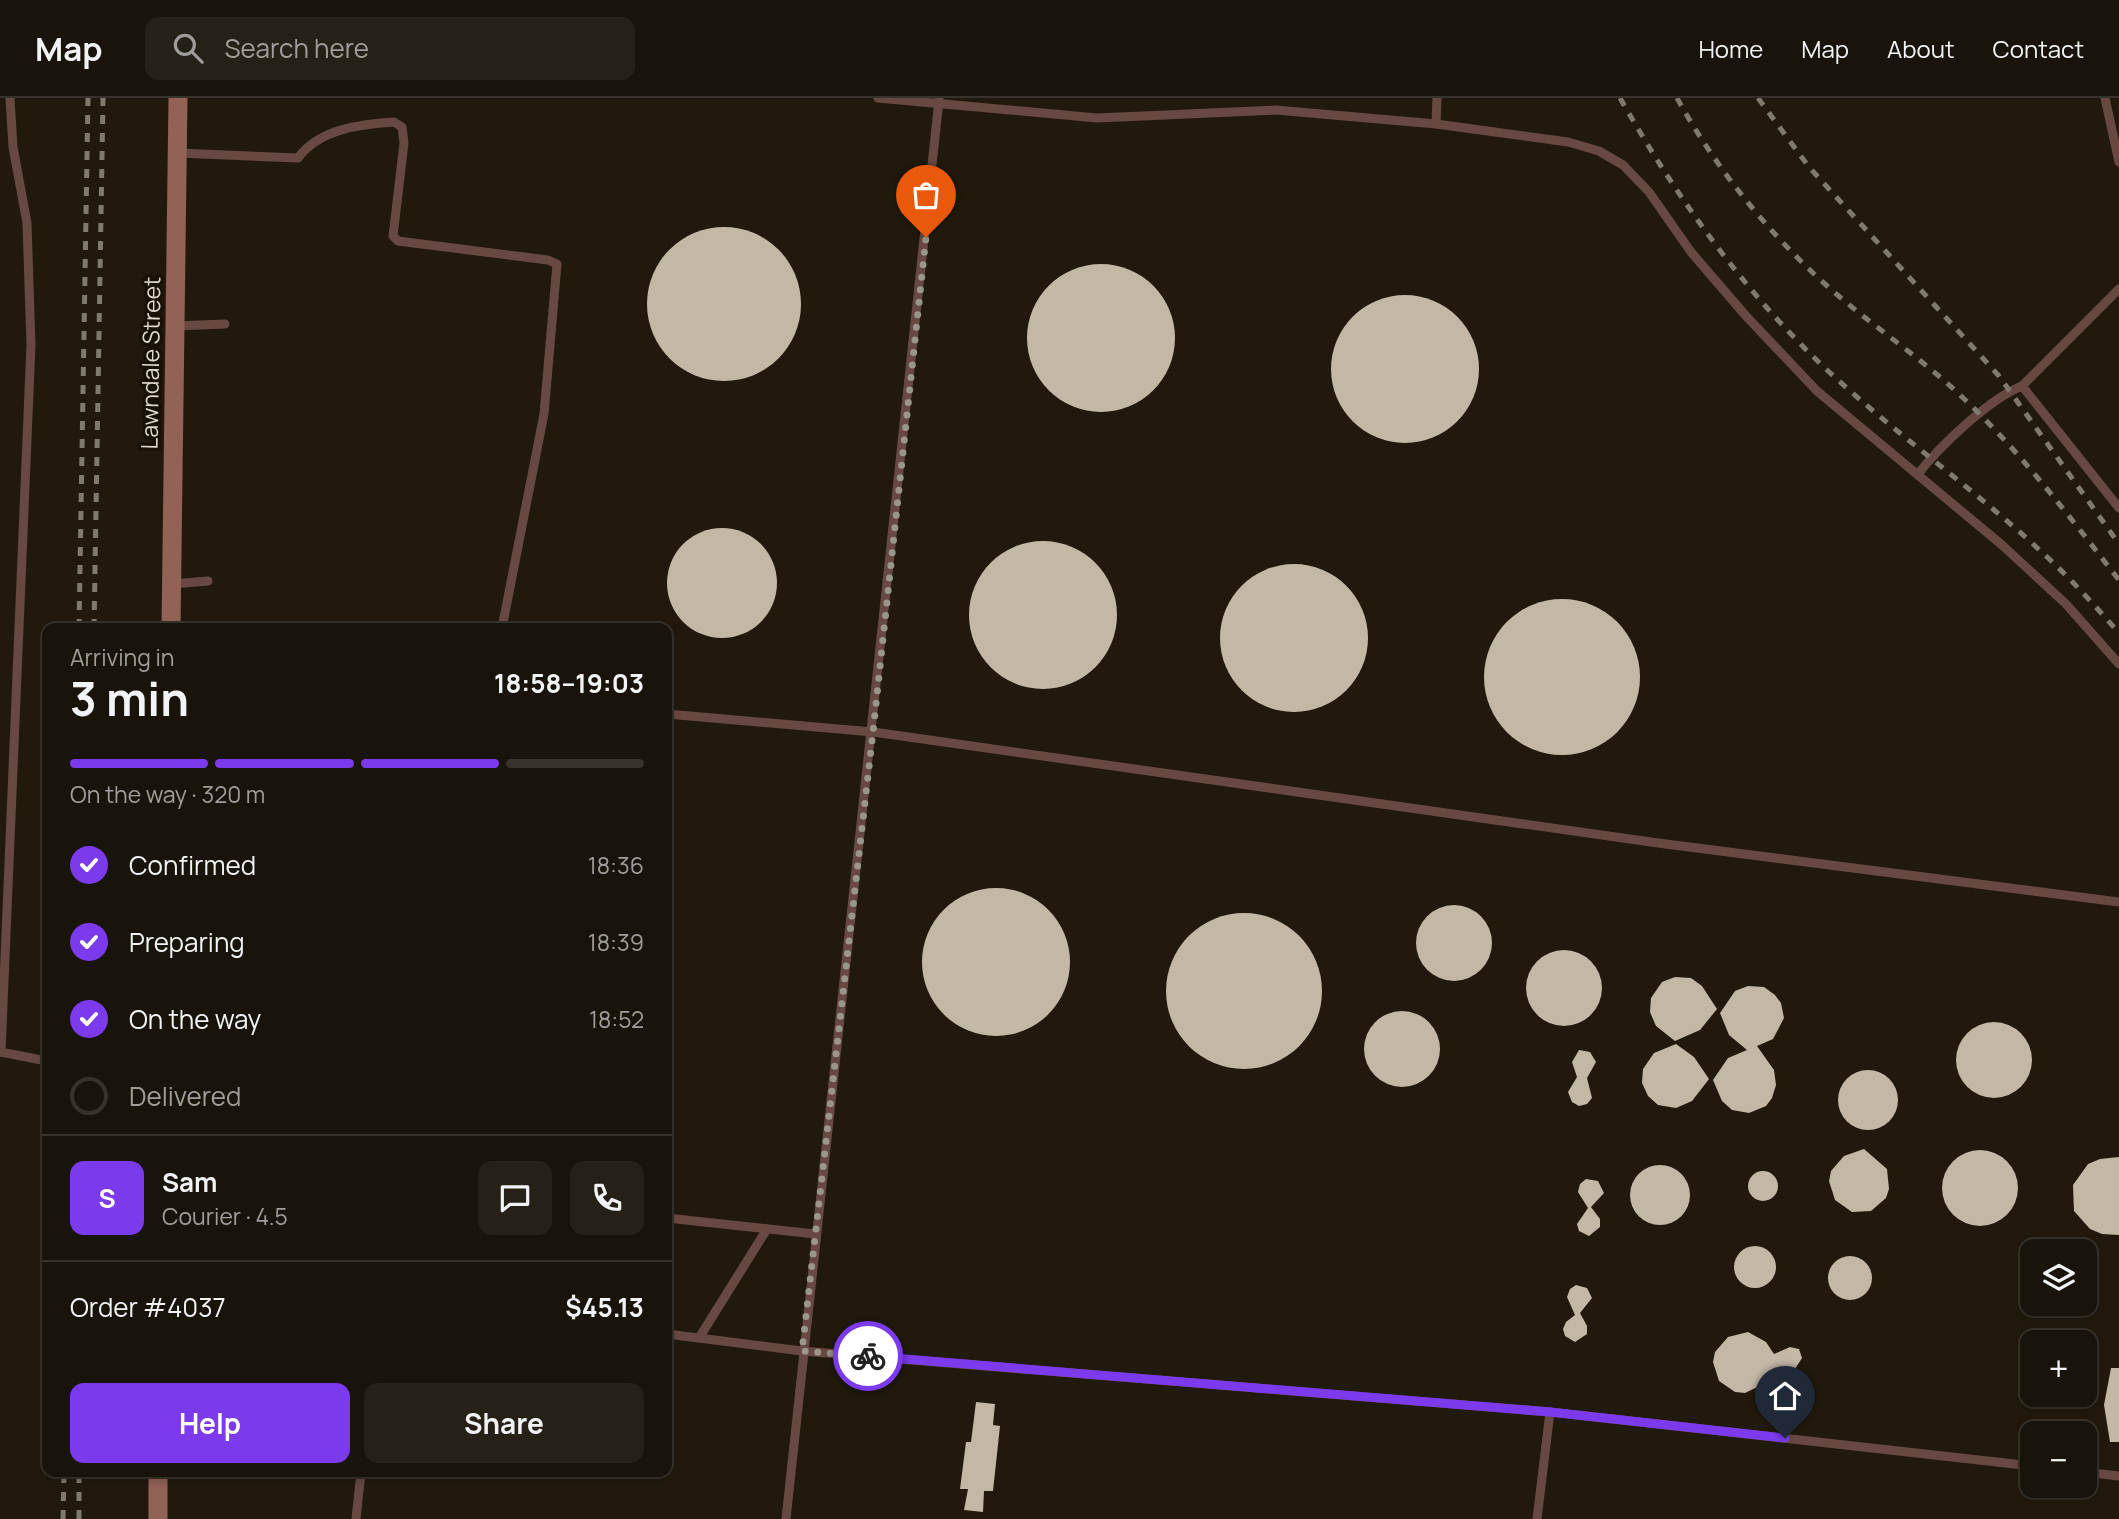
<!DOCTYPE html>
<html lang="en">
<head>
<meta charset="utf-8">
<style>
	:root { --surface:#191409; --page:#262117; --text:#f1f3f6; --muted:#9f9e9c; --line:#37332a; --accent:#7c3aed }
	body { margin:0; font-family:Manrope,sans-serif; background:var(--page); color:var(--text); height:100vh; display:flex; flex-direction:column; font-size:26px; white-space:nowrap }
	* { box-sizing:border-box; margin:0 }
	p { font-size:23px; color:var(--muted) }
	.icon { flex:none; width:38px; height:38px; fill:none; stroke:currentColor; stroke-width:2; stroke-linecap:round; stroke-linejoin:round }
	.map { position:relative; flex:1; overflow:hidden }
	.side { position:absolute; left:42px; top:525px; width:630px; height:854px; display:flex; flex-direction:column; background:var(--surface); border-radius:14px; box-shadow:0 4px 10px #0003,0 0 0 2px var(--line) }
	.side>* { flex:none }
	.tools { position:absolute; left:2020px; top:1141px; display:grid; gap:14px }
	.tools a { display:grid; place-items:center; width:77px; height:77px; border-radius:14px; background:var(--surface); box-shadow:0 4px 10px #0003,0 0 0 2px var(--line); font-size:35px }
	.pin { position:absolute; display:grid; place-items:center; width:60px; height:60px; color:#fff; margin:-72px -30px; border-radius:50% 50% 50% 0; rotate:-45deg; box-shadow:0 0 7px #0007 }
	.pin .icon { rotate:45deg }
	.courier { position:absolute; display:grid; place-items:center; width:70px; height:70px; margin:-35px; border:5px solid #7c3aed; border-radius:50%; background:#fff; color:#222; box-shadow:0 2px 9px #0007 }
	.headline em { font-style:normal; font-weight:700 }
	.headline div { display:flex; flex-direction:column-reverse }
	.headline { display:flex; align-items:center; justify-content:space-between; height:119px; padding:0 28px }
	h1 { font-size:46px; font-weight:700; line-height:52px }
	.bar { display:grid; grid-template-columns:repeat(4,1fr); gap:10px 7px; align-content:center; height:84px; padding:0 28px }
	.bar i { height:9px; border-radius:5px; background:var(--line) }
	.bar .on { background:var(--accent) }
	.bar p { grid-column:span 4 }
	.line { display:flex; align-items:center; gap:18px; padding:0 28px; border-top:2px solid var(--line) }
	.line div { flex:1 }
	.round { display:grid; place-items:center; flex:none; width:74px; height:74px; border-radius:14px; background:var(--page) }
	ol { padding:0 28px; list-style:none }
	li { display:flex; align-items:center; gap:21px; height:77px }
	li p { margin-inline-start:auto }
	li .icon { padding:7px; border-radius:50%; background:var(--accent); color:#fff; stroke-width:4 }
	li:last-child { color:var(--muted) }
	li i { width:38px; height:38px; border:4px solid var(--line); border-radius:50% }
	.action { display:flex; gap:14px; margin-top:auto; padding:14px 28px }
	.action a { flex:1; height:80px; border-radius:14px; background:var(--accent); color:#fff; font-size:28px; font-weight:700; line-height:80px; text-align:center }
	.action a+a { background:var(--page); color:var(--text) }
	header { display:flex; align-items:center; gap:42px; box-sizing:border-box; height:98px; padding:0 35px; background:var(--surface); border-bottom:2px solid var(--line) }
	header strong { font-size:33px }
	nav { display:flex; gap:38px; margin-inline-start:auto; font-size:24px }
	.search { width:490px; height:63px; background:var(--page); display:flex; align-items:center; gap:18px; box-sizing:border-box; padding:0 24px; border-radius:14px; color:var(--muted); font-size:26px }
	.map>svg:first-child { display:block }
	.building { fill:#c3b7a6 }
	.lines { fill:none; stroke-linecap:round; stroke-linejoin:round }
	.service { stroke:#684942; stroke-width:9 }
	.secondary { stroke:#936257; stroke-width:19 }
	.rail { stroke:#807a6e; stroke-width:5; stroke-dasharray:9 9; stroke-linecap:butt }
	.done { stroke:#9b968a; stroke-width:7; stroke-dasharray:0 12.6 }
	.route { stroke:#7c3aed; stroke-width:9 }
	.labels { text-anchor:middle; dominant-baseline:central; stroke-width:7; stroke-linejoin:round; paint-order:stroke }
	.street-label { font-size:23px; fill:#dcd8ce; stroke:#181104 }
</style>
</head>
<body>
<header>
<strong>Map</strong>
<div class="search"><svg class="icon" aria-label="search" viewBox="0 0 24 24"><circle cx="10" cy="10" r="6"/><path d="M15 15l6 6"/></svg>Search here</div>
<nav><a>Home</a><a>Map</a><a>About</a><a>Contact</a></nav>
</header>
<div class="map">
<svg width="2119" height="1421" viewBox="0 0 2119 1421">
	<rect width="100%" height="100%" fill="#211a0c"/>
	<g class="building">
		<circle cx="724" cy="206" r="77"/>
		<circle cx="1101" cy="240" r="74"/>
		<circle cx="1405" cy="271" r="74"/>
		<circle cx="722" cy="485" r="55"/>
		<circle cx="1043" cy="517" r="74"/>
		<circle cx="1294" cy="540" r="74"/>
		<circle cx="1562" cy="579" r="78"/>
		<circle cx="996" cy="864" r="74"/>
		<circle cx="1454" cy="845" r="38"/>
		<circle cx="1244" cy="893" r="78"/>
		<circle cx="1564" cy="890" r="38"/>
		<path d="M1675,879l16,1 11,8 15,23 -17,21 -25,11 -19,-15 -6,-14 1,-14 11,-16z"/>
		<path d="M1748,888l16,1 11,8 6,8 3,15 -11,21 -16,7 17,24 2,15 -4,13 -6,8 -17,7 -17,-3 -10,-9 -9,-21 15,-22 19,-8 -18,-15 -9,-22 15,-22z"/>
		<circle cx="1402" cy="951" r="38"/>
		<circle cx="1994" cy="962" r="38"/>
		<path d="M1676,946l18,13 15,22 -17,22 -16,7 -18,-3 -10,-9 -6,-13 1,-14 11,-16z"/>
		<path d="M1579,952l11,2 6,10 -9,16 5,20 -5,6 -8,2 -7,-4 -4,-10 9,-15 -5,-15z"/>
		<circle cx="1868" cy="1002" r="30"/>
		<path d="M1864,1051l23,20 2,20 -3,9 -15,13 -19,1 -17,-12 -6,-19 2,-10 13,-15z"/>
		<circle cx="1980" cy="1090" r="38"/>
		<path d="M2119,1059v78l-17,-1 -12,-5 -16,-18 -1,-26 15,-21 12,-5z"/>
		<circle cx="1660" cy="1097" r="30"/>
		<circle cx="1763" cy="1088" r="15"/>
		<path d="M1586,1081l12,2 6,12 -13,14 9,12v8l-11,9 -10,-5 -2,-7 11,-16 -10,-16 2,-8z"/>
		<circle cx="1755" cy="1169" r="21"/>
		<circle cx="1850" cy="1180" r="22"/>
		<path d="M1576,1187l11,3 5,10 -12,15 7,13v8l-12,8 -10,-6 -2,-7 3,-7 9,-7 -8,-18 3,-8z"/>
		<path d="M1748,1234l18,10 8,12 16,-7 9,2 3,9 -7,11 4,13 -3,6 -9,2 -13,-11 -29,14 -10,-1 -16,-11 -6,-19 2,-10 13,-15z"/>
		<path d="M2111,1270h8v74h-9l-6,-37z"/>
		<path d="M976,1304l19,2 -2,21 7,1 -7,65h-9l-1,21 -19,-2 4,-21h-8l6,-47h5z"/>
	</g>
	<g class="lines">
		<g class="service">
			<path d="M878,0l219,20 179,-8 160,14 132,18 31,9 24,14 26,27 42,60 55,64 71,75 185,154 64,59 53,60"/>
			<path d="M2105,0l14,64"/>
			<path d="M1436,26l1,-26"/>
			<path d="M178,55l120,5c21,-29 63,-34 96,-36l8,5 2,16 -11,93 5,5 150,19 9,4 -13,150 -42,214"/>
			<path d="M2119,191l-97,97 97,122"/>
			<path d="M175,228l50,-2"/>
			<path d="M1918,376c22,-28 71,-75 104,-88"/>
			<path d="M172,486l36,-3"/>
			<path d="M667,616l206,18 785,111 461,59"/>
			<path d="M0,954l47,9"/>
			<path d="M1,954l30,-707 -4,-122 -14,-76 -3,-49"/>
			<path d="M667,1120l148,16"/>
			<path d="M667,1236l135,17 748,61 482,54"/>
			<path d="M699,1240l68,-109"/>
			<path d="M2084,1374l35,4"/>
			<path d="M356,1421l5,-47"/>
			<path d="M786,1421l153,-1419"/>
			<path d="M1537,1421l13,-107"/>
		</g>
		<g class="secondary">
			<path d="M171,530l7,-530"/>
			<path d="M158,1421v-47"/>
		</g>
		<g class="rail">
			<path d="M1620,0c57,100 124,194 208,273 70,65 149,120 218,185 26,24 50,51 73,77"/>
			<path d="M1677,0c40,73 100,146 164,200 39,33 82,62 119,97 60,56 109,121 159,185"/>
			<path d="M1758,0l51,69 190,209 120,168"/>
			<path d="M79,530l9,-530"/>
			<path d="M94,530l9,-530"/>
			<path d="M63,1421l1,-47"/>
			<path d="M79,1421v-47"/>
		</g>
	</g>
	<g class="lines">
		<path class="done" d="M868,1258l-66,-5 71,-619 53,-495"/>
		<path class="route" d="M868,1258l682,56 235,26"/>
	</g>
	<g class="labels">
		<g class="street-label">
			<text transform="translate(150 265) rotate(-89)">Lawndale Street</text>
		</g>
	</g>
</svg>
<div class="tools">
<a><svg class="icon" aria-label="layers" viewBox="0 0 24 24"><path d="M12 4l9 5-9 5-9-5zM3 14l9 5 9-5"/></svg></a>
<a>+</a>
<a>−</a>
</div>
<div class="pin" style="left:926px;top:139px;background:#ea580c"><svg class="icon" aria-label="bag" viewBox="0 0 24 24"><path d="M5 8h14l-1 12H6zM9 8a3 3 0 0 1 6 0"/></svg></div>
<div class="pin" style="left:1785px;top:1340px;background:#1f2937"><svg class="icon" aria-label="home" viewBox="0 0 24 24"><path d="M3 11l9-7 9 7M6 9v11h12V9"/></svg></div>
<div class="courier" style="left:868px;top:1258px"><svg class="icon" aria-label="bike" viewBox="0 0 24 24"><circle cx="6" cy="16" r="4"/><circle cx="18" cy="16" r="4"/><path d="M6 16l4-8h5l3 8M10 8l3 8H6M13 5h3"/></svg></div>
<section class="side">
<div class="headline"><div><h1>3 min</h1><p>Arriving in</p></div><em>18:58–19:03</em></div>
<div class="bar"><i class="on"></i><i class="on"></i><i class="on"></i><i></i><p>On the way · 320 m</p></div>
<ol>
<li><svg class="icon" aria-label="check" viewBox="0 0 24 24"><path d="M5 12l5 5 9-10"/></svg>Confirmed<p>18:36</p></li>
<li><svg class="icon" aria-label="check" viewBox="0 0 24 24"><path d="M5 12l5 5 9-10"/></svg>Preparing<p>18:39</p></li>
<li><svg class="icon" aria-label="check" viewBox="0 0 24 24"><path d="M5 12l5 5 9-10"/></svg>On the way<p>18:52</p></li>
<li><i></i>Delivered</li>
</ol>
<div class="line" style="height:126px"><b class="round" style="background:var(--accent);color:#fff">S</b><div><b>Sam</b><p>Courier · 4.5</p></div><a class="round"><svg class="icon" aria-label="chat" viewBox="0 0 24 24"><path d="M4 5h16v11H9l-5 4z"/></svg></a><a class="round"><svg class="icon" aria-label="phone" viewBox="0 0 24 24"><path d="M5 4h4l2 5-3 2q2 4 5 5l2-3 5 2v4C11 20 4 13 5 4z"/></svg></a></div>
<div class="line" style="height:91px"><div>Order #4037</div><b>$45.13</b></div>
<div class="action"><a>Help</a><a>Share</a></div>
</section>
</div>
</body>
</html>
